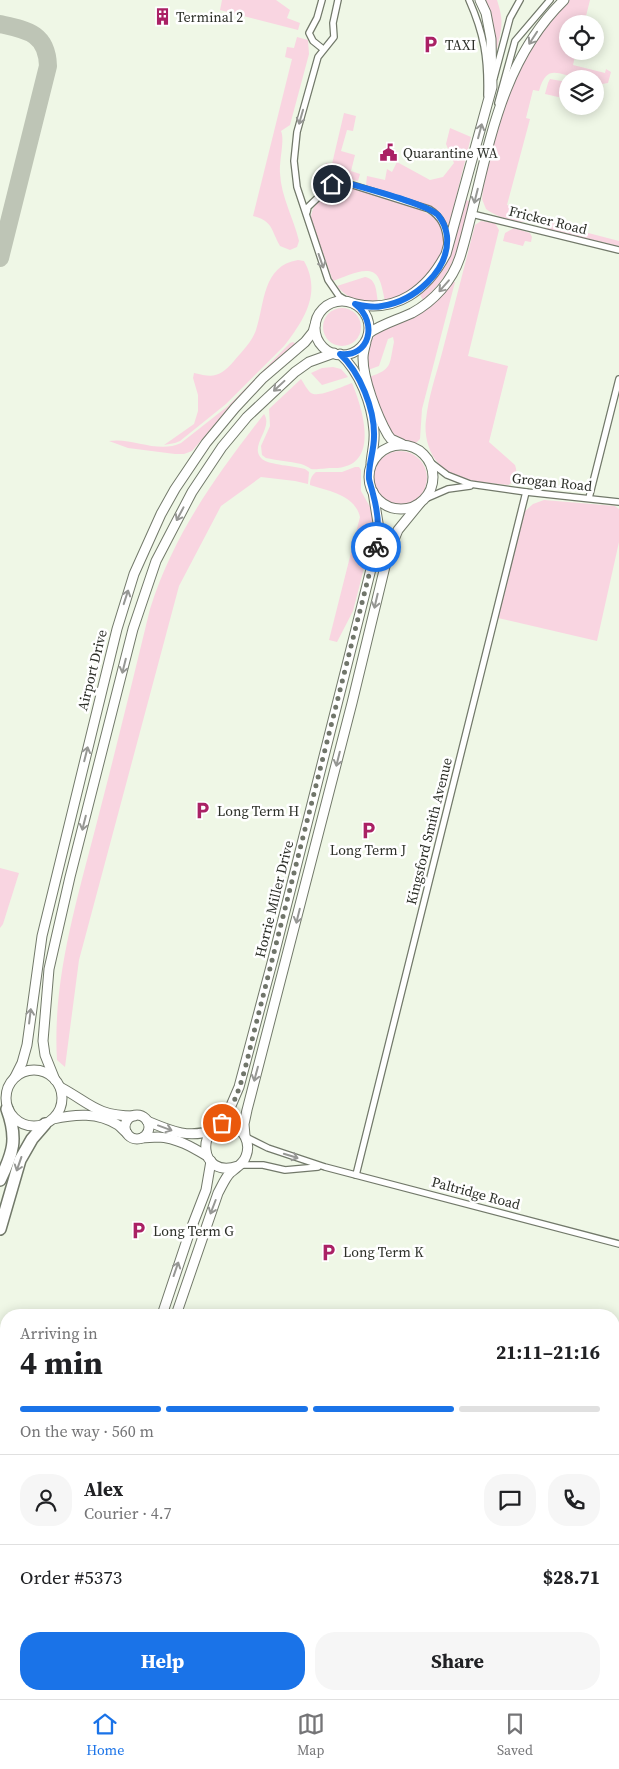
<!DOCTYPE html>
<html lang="en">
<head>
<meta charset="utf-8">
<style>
	:root { --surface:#fff; --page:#f6f6f6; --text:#202124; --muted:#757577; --line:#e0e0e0; --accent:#1a73e8 }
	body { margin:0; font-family:"Source Serif 4",serif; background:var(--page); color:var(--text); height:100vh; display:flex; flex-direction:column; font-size:19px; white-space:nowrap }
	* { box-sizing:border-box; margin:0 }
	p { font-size:16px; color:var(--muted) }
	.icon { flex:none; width:28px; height:28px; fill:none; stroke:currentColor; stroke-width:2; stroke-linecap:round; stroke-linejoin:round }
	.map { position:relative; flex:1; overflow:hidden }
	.details { position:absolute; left:0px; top:1309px; width:620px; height:391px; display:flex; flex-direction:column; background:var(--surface); border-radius:20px 20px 0 0; box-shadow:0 2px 12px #0003 }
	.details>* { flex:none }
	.fabs { position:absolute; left:559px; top:15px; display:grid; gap:10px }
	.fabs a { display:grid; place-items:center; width:45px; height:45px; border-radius:50%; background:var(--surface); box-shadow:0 2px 12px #0003; font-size:25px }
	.pin { position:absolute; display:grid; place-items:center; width:42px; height:42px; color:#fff; margin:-21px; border:2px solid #fff; border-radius:50%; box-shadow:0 1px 5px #0007 }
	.courier { position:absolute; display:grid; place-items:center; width:50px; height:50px; margin:-25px; border:4px solid #1a73e8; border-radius:50%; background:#fff; color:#222; box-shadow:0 1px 6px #0007 }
	.overview em { font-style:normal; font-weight:700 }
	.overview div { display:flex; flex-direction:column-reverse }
	.overview { display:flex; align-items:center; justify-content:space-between; height:85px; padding:0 20px }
	h1 { font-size:32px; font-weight:700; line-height:38px }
	.bar { display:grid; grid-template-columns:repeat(4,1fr); gap:8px 5px; align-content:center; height:60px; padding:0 20px }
	.bar i { height:6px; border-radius:4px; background:var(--line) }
	.bar .current { background:var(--accent) }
	.bar p { grid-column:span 4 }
	.line { display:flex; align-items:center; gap:12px; padding:0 20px; border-top:1px solid var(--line) }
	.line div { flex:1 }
	.round { display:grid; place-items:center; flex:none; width:52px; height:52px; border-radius:20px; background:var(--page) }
	.button { display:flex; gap:10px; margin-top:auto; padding:10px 20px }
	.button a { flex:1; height:58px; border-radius:20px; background:var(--accent); color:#fff; font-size:20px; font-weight:700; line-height:58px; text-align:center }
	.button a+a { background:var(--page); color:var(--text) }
	.tab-bar { display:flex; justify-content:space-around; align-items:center; height:70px; border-top:1px solid var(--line); background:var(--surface); font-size:14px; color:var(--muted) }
	.tab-bar a { display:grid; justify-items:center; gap:2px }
	.tab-bar .current { color:var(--accent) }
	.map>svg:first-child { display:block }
	.green { fill:#f9d5e1 }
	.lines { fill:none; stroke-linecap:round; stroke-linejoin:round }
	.stream { stroke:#d1779a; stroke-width:2 }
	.taxiway { stroke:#bec5b6; stroke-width:18 }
	.street-casing { stroke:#72796a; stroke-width:8 }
	.primary-casing { stroke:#72796a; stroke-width:11 }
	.highway-casing { stroke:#72796a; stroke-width:14 }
	.street { stroke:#fff; stroke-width:5.5 }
	.primary { stroke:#fff; stroke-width:9 }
	.highway { stroke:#fff; stroke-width:11 }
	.oneway { stroke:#969794 }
	.done { stroke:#70756a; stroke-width:5; stroke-dasharray:0 9 }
	.route { stroke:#1a73e8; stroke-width:6 }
	.labels { text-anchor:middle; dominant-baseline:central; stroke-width:5; stroke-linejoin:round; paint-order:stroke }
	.poi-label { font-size:14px; fill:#2c2f28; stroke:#fff; text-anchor:start }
	.street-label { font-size:14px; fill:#2c2f28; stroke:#fff }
</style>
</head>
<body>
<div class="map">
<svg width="619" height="1699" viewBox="0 0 619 1699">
	<rect width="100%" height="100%" fill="#eff7e6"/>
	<g class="green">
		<path d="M222,0h54l14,10 -3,8 13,5 -2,7 -78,-20z"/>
		<path d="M484,0h13c7,22 5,27 0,49h-1l-3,-23z"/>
		<path d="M567,0h23l-6,24h-16v27h8l-3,14 32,8 1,-4 5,3 -3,11 -6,1 -7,-2v-3c-5,0 -11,0 -16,-1 -21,-3 -32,-15 -40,13l-6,-1 -7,28 4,1 -23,86 29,8c-6,18 -39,4 -50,-4l-4,-10 1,-10c13,-53 22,-100 50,-148 9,-14 23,-28 34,-41z"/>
		<path d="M297,37l11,3 1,14 -19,71 -9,6c4,8 -2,30 -1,42 1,24 14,46 19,68l-2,6 -7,3 -10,-4c-9,-16 -7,-25 -27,-30l39,-157 -7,-2 2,-10 7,1z"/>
		<path d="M550,79l17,3v17l-22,-5 3,-11z"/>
		<path d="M344,113l12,3 -3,15 -6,-1 -6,21 14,4 -4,16 9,3 -2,7 -31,-7 -2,-3 1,-8 6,1z"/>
		<path d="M450,128l21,9 -22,89 -10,-13 -8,-7 -65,-21 1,-9 18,4 2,-11 5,3 5,-10 33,18 13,-3 11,-14 -8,-19z"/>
		<path d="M340,185c16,1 87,24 97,35 19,22 -5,55 -24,68 -8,6 -18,10 -28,13 -2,-8 -3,-17 -7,-24 -8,-14 -33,0 -45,4l-22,-61c-1,-14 15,-33 29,-35z"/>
		<path d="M465,200l5,1c-10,40 -14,71 -47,99l-3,-5c30,-25 36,-59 45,-95z"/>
		<path d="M481,221l14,2 4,7 -31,126 40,10 -19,76 26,23c3,8 1,17 -7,20 -24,-3 -53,-2 -70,-22 -10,-11 -14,-29 -12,-43 2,-22 10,-45 16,-67 11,-42 22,-85 33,-128z"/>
		<path d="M549,222l13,4 2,2 4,-2 -1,-4h3l-1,6 50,13v5l-72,-17 -1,-5z"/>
		<path d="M514,228l16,5 2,4 -1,5 -6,-1 -2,5 -20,-5 2,-8z"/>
		<path d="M298,260l6,1c18,32 0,59 -20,85l-58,58 -46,37 -5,2 -11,2 30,-21 4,-13v-16l-5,-17 1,-5c20,5 26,4 40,-12 8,-10 18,-19 22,-31 9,-27 6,-64 42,-70z"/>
		<path d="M365,277c12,2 11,15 13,25 -18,0 -29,-2 -41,-16z"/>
		<path d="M453,282h2l-33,127 -2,30 -4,4c-8,0 -16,-2 -22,-8 -12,-10 -21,-43 -25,-58 24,-8 20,-12 25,-35l-1,-5 -5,2 -9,27 -11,4c-4,-43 14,-37 44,-52 17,-9 30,-22 41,-36z"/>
		<circle cx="342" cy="327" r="19"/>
		<path d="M293,342l3,2 -38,33 -19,19 -47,55 -8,3h-9l-47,-6 -19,-7c23,-4 49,13 72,2l47,-37 62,-63z"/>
		<path d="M333,367l8,2 7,8 -26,8 -11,-12 11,-5z"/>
		<path d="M301,379c3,4 6,11 10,14 8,5 32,-7 41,-10 12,29 29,87 -21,85 -5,0 -16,2 -20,1 -3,-2 -6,-4 -10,-5 -12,-3 -23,-3 -35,-6l-4,-3 -1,-9 9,-20 -1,-17z"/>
		<path d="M264,414c10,14 -16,32 -2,45 7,6 33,7 43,10l4,3 -1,12 -13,-3 -34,-4 -40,29 -42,80 -100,374 -14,107 -8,-7c-5,-82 21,-163 41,-242 18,-69 35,-139 52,-209 24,-76 66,-133 114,-195z"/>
		<circle cx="400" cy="478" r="27"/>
		<path d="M355,467h4l2,3v21l9,16 2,10v20l-19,74 -16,31 -8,-2 31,-123c-5,-22 -31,-26 -50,-32 0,-5 1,-9 6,-13h26z"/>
		<path d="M544,500l71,6 4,3v33l-22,99 -99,-23 25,-105 10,-9z"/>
		<path d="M0,868l19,5 -16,51 -3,4z"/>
	</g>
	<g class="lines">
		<g class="stream">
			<path d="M0,1526l6,1"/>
			<path d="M115,1699l1,-5"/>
		</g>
		<path class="taxiway" d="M0,24c27,6 47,9 48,42l-48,192"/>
		<defs>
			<g id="street">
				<path d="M322,0l-5,18 -8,15 4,8 10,8"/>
				<path d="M338,0l-5,23 1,14 -16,20 -21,75 -3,29 3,26 31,93 11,16 8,5"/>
				<path d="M469,0c15,34 19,58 18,95"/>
				<path d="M494,78l16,-60 10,-18"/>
				<path d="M498,103l17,-62 35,-41"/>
				<path d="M307,212l1,-5 24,-23 8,-3 89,28c13,8 17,19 18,33"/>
				<path d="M472,214l147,36"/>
				<path d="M430,462l17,13 23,9 56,8 93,10"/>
				<path d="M589,498l30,-119"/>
				<path d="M425,499l23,-10 22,-3"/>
				<path d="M246,1137l22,11 57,19 294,77"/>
				<path d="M241,1165h22l22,5 33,-3"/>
				<path d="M356,1175l170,-683"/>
			</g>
			<g id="primary">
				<circle cx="342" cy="328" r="27"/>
				<path d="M355,304c42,9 72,-14 91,-50l46,-167 -1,-48 -5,-26 -6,-13"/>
				<path d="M369,333c13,-9 28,-13 43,-20 22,-12 40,-32 48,-56 27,-90 33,-188 104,-257"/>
				<path d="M366,342c-1,5 -3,10 -3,16 0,21 14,58 25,77l3,4 11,5"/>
				<path d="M340,354c20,18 32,50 34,77 1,11 -2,21 -3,32"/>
				<circle cx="401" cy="477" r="32"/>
				<circle cx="34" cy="1098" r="28"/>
				<path d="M15,1077l7,-14 5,-18 15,-109 75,-307 17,-55 27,-60 14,-25 31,-46 29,-35 28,-30 42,-36 8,-10 2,-7"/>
				<path d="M55,1080l-10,-25 -2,-14 6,-72 21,-92 63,-248 23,-68 36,-69 30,-45 25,-30 48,-45 14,-10 25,-9"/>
				<path d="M60,1087c30,16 36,29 74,29"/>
				<circle cx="137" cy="1127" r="12"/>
				<path d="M53,1119c22,-5 45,-7 65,6 3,2 6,6 9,8"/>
				<path d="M147,1121c24,10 41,18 67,9"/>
				<path d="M215,1130l12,-15 12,-28 34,-128 87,-346 17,-68 2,-16 -6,-37"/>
				<path d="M245,1136l-1,-12 3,-14 105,-407 36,-149 10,-24 22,-27"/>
				<path d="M142,1138c5,0 10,-1 16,-1 19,1 34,10 49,19"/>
				<path d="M162,1315l27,-81 17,-44 5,-29"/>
				<path d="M176,1315l42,-122c4,-7 7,-15 12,-20 6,-5 14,-10 16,-17 5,-13 -2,-28 -16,-30 -34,-5 -33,54 8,40"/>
				<path d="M84,1699l1,-5"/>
				<path d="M98,1699l1,-5"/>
			</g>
			<g id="highway">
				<path d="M0,1180c13,-27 18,-41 7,-71"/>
				<path d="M0,1229l20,-69 12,-21 13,-15"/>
			</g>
		</defs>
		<use href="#street" class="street-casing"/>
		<use href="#primary" class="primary-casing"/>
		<use href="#highway" class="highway-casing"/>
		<use href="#street" class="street"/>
		<use href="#primary" class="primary"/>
		<use href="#highway" class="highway"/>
	</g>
	<defs><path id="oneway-shaft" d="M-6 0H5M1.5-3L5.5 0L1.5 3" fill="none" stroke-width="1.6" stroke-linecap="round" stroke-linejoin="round" transform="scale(1.25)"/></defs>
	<g class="oneway">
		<use href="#oneway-shaft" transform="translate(533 38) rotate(123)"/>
		<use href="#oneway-shaft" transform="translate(301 117) rotate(106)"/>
		<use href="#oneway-shaft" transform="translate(480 131) rotate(-75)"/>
		<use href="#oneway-shaft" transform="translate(476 196) rotate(104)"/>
		<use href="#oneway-shaft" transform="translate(321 261) rotate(71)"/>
		<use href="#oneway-shaft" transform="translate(444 286) rotate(131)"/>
		<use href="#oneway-shaft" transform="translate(279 386) rotate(137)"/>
		<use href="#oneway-shaft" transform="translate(180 514) rotate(118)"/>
		<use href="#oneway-shaft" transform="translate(126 597) rotate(-72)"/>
		<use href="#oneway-shaft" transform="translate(376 601) rotate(103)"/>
		<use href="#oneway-shaft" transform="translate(124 666) rotate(104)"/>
		<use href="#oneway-shaft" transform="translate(86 754) rotate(-76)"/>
		<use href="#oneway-shaft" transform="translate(338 759) rotate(104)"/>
		<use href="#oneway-shaft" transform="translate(84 823) rotate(104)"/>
		<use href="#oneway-shaft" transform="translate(298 916) rotate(104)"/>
		<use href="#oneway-shaft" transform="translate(30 1016) rotate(-83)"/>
		<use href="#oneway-shaft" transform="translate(256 1074) rotate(105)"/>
		<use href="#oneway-shaft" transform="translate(165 1128) rotate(20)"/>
		<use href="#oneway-shaft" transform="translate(291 1156) rotate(17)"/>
		<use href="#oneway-shaft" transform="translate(19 1164) rotate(109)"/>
		<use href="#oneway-shaft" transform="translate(213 1207) rotate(111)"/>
		<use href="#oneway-shaft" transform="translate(176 1269) rotate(-71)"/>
	</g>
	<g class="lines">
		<path class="done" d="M222,1123c19,-27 25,-64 33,-95l121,-481"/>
		<path class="route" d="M332,184l2,-2 6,-1c20,6 86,22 98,34 5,6 8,13 9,21 3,35 -33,65 -65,70 -9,2 -18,0 -27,-2 24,19 14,54 -15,50 20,18 35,56 34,83 0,14 -6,28 -5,42 1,5 3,10 4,15 5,18 7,35 3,53"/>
	</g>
	<defs>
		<symbol id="building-bare" viewBox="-9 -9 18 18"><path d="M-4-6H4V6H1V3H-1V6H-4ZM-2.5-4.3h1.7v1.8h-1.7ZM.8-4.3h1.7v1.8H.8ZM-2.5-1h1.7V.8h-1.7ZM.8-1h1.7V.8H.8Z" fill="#aa2165" stroke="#fff" stroke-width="2.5" paint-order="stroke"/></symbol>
		<symbol id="parking-bare" viewBox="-9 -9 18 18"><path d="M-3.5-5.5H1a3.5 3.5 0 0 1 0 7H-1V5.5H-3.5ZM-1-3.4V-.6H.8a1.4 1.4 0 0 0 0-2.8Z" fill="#aa2165" stroke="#fff" stroke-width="2.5" paint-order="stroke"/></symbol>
		<symbol id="civic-bare" viewBox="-9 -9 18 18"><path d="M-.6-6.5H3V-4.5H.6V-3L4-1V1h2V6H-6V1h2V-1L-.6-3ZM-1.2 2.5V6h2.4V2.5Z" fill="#aa2165" stroke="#fff" stroke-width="2.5" paint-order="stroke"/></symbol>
	</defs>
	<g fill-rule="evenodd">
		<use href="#building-bare" x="150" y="4" width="25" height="25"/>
		<use href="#parking-bare" x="418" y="32" width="25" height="25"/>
		<use href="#civic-bare" x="376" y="140" width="25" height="25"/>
		<use href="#parking-bare" x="190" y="798" width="25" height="25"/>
		<use href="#parking-bare" x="356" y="818" width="25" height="25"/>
		<use href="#parking-bare" x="126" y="1218" width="25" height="25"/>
		<use href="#parking-bare" x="316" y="1240" width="25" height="25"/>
	</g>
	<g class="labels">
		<g class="poi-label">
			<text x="176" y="17">Terminal 2</text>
			<text x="445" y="45">TAXI</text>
			<text x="403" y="153">Quarantine WA</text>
			<text x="217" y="811">Long Term H</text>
			<text x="368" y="850" text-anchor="middle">Long Term J</text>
			<text x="153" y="1231">Long Term G</text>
			<text x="343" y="1252">Long Term K</text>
		</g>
		<g class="street-label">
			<text transform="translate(548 220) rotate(14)">Fricker Road</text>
			<text transform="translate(552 482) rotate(6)">Grogan Road</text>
			<text transform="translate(92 670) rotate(-76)">Airport Drive</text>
			<text transform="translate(429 831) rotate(-76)">Kingsford Smith Avenue</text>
			<text transform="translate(274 899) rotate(-76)">Horrie Miller Drive</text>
			<text transform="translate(476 1193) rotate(15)">Paltridge Road</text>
		</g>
	</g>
</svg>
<div class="fabs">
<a><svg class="icon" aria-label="locate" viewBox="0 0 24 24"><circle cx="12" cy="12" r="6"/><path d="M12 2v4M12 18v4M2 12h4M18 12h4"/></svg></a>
<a><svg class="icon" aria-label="layers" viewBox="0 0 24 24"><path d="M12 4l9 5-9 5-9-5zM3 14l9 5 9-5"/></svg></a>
</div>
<div class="pin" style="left:222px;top:1123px;background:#ea580c"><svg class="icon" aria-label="bag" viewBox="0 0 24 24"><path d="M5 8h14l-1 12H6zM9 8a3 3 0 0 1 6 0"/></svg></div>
<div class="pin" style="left:332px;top:184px;background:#1f2937"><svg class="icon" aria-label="home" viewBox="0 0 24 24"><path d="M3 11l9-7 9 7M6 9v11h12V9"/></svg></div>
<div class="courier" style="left:376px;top:547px"><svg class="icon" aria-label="bike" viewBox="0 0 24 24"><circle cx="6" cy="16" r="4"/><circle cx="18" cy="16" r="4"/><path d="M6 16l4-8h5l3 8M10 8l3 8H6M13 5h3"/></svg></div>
<section class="details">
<div class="overview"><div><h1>4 min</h1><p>Arriving in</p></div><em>21:11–21:16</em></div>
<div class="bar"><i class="current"></i><i class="current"></i><i class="current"></i><i></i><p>On the way · 560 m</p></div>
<div class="line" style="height:90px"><a class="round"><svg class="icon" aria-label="person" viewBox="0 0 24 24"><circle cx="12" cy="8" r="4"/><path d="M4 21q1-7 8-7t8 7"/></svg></a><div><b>Alex</b><p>Courier · 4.7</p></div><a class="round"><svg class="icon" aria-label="chat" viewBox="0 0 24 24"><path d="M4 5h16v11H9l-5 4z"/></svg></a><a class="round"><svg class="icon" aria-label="phone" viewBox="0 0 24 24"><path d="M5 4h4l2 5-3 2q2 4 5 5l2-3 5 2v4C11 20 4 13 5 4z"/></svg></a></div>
<div class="line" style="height:65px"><div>Order #5373</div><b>$28.71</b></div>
<div class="button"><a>Help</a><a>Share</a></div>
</section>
</div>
<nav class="tab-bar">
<a class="current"><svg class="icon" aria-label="home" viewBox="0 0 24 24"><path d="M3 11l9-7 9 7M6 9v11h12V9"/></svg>Home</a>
<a><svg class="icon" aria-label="map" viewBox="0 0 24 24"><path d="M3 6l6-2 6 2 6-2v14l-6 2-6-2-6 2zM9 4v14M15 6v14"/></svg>Map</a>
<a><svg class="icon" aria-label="saved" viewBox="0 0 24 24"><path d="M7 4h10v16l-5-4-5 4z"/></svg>Saved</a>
</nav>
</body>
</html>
